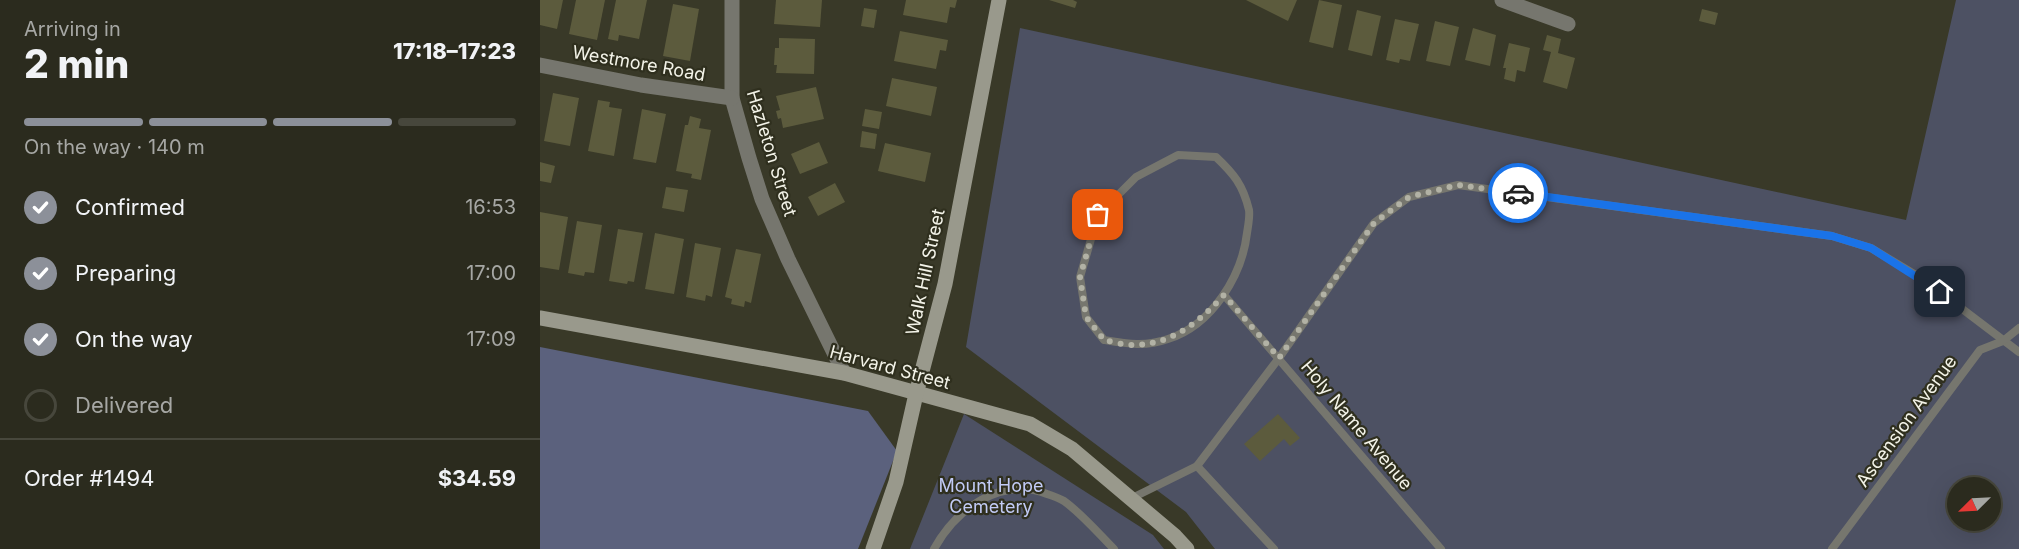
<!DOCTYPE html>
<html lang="en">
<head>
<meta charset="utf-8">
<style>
	:root { --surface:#2b2b1e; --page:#37372b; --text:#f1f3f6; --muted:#a6a7a4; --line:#47473c; --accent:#8c9099 }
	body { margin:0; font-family:Inter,sans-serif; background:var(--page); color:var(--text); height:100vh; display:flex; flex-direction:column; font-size:22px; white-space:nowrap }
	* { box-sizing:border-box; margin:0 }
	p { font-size:20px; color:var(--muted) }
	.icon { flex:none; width:33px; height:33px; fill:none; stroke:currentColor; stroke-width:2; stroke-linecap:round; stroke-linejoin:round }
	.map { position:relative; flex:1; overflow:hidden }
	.sheet { display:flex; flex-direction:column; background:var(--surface); width:540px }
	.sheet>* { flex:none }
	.needle { width:39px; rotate:246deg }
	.controls { position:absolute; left:1407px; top:477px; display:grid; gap:12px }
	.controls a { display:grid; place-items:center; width:54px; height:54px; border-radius:50%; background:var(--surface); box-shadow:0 6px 24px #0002,0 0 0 2px var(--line); font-size:30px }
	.pin { position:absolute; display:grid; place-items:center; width:51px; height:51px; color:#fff; margin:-26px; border-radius:12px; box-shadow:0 3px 9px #0006 }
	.courier { position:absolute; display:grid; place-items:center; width:60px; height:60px; margin:-30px; border:4px solid #1a73e8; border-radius:50%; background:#fff; color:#222; box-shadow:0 2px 8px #0007 }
	.headline em { font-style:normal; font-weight:800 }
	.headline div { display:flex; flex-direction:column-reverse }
	.headline { display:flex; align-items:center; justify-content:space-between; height:102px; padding:0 24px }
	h1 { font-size:39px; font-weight:800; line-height:45px }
	.bar { display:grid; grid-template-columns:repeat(4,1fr); gap:9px 6px; align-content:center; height:72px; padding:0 24px }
	.bar i { height:8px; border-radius:4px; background:var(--line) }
	.bar .active { background:var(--accent) }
	.bar p { grid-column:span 4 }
	.line { display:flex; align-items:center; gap:15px; padding:0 24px; border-top:2px solid var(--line) }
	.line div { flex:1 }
	ol { padding:0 24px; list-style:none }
	li { display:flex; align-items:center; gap:18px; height:66px }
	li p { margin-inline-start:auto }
	li .icon { padding:6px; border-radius:50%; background:var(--accent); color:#fff; stroke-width:4 }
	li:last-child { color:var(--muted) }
	li i { width:33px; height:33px; border:3px solid var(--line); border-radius:50% }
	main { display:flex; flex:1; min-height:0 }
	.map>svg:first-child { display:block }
	.green { fill:#4d5163; fill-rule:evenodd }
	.forest { fill:#5b617d }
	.building { fill:#5c5b3d }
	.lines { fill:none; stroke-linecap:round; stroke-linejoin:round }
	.lane { stroke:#76766e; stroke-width:8 }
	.street { stroke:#76766e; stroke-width:15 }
	.secondary { stroke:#99998c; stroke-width:15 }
	.done { stroke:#b2b2a5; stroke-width:6; stroke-dasharray:0 10.8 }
	.route { stroke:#1a73e8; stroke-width:8 }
	.labels { text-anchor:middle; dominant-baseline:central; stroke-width:4.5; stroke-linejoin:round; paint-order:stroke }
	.street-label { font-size:18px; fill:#f3f3e8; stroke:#2f2f1e }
	.park-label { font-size:18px; fill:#c2cbf6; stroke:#2f2f1e }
</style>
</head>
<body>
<main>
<section class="sheet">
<div class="headline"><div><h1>2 min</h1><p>Arriving in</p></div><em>17:18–17:23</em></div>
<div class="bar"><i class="active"></i><i class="active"></i><i class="active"></i><i></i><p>On the way · 140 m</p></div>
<ol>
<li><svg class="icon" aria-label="check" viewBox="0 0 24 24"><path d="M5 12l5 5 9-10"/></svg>Confirmed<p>16:53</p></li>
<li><svg class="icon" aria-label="check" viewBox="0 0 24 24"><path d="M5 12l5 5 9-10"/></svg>Preparing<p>17:00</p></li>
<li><svg class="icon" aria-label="check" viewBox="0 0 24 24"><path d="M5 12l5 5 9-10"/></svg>On the way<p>17:09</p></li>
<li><i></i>Delivered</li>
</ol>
<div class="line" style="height:78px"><div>Order #1494</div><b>$34.59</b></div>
</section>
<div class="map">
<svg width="1479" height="549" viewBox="0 0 1479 549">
	<rect width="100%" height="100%" fill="#393928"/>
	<g class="green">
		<path d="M1416,0h63v549h-804l-29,-37 -220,-165 54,-319 886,192zM1418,488h32v32h-32z"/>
		<path d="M424,414l189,121 11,14h-254z"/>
	</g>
	<path class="forest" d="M0,347l328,64 29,40 -39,98h-318z"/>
	<g class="building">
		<path d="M0,0h23l-6,29 -17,-4z"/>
		<path d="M36,0h29l-8,40 -28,-6z"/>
		<path d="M76,0h31l-8,39 -20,-4 -1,6 -10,-2z"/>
		<path d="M236,0h46l-2,27 -46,-3z"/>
		<path d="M366,0h51l-2,8 -5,-1 -3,16 -44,-8z"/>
		<path d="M509,0h24l4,2 -2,6z"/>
		<path d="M706,0h51l-9,21z"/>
		<path d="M779,0l23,5 -9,43 -24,-6z"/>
		<path d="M133,4l26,5 -9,52 -27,-5z"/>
		<path d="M324,8l13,2 -3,18 -13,-2z"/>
		<path d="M1162,9l16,4 -3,12 -16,-4z"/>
		<path d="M817,10l24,6 -9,40 -24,-6z"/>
		<path d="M855,19l24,5 -9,37 -10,-2 -1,4 -13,-3z"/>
		<path d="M895,21l24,6 -9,39 -24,-5z"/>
		<path d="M933,28l23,7 -6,31 -25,-6z"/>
		<path d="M360,31l48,9 -2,11 -6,-1 -4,19 -42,-8z"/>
		<path d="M1007,35l14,4 -3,14 17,5 -8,31 -24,-7 8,-30 -8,-2z"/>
		<path d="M239,38l36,1 -1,35 -38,-1 1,-8h-3l1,-17h4z"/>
		<path d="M969,43l21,5 -5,24 -8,-2 -2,12 -11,-3 2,-11h-3z"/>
		<path d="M352,78l45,9 -6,29 -45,-10z"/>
		<path d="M276,87l8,32 -41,9 -2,-10 -3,1 -2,-8 4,-1 -4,-14z"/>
		<path d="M13,93l26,5 -9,48 -26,-5z"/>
		<path d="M58,100l12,2 -1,5 13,2 -8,47 -26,-5z"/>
		<path d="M102,109l24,5 -10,49 -23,-4z"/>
		<path d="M325,109l17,3 -3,17 -17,-3z"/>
		<path d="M150,116l11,3 -2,9 12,2 -10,50 -10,-2 1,-4 -16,-3 9,-46h3z"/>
		<path d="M322,131l15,3 -2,15 -15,-2z"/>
		<path d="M279,142l9,21 -28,11 -9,-20z"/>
		<path d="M345,143l46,10 -6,29 -47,-11z"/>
		<path d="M0,162l15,4 -4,17 -11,-2z"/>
		<path d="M295,183l10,19 -27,14 -10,-19z"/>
		<path d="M126,187l22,3 -4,22 -22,-4z"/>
		<path d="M0,212l28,5 -9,53 -19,-3z"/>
		<path d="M37,221l25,4 -8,48 -9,-1 -1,4 -16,-3z"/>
		<path d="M78,229l25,4 -9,49 -6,-1 -1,3 -18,-3z"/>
		<path d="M115,233l29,6 -10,55 -29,-5z"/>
		<path d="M155,243l26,5 -9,49 -6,-2 -1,6 -19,-4z"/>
		<path d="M196,249l25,5 -10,49 -6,-2 -1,6 -13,-3 1,-5 -7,-2z"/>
		<path d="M738,414l22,24 -10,8 -6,-7 -24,22 -16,-17z"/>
	</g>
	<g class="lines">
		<g class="lane">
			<path d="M638,155l38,2c18,17 27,28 33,53 1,7 -1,16 -2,23 -5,43 -35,92 -79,106 -23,8 -40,5 -64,1l-18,-23 -6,-40 18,-62 38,-38z"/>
			<path d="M684,295l217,254"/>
			<path d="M657,466l77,83"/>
			<path d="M590,499l67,-33 82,-108 95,-135 35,-26 49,-12 374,51 39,12 53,32 95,72"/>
			<path d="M394,549c22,-40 67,-73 113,-55 6,2 12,4 17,7 18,13 34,32 50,48"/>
			<path d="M1292,549l148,-199 23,-9 16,-13"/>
		</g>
		<g class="street">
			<path d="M192,0v98l17,60 13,41 26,60 56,114"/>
			<path d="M962,0l66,24"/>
			<path d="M0,65l101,20 91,13"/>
		</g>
		<g class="secondary">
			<path d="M0,318l304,55 186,51 42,25 103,87 12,13"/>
			<path d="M333,549l23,-67 20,-88 29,-110 54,-284"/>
		</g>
	</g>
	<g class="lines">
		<path class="done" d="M558,215l-18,62 6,40 18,23c10,2 23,6 33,5 37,-2 63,-24 87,-50l55,63 95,-135 35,-26 49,-12 60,8"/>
		<path class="route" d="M978,193l314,43 39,12 69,44"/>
	</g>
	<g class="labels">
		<g class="street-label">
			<text transform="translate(99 63) rotate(10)">Westmore Road</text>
			<text transform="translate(232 153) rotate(73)">Hazleton Street</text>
			<text transform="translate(385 272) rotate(-78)">Walk Hill Street</text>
			<text transform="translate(350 367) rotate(15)">Harvard Street</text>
			<text transform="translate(1366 421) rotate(-54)">Ascension Avenue</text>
			<text transform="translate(817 425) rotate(50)">Holy Name Avenue</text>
		</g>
		<g class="park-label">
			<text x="451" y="485">Mount Hope<tspan x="451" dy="21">Cemetery</tspan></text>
		</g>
	</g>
</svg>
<div class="controls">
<a><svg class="needle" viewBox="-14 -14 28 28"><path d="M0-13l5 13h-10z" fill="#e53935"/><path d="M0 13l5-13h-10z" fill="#a6a7a4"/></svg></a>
</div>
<div class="pin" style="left:558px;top:215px;background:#ea580c"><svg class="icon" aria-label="bag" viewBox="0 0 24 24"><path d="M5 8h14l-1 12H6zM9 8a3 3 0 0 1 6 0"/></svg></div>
<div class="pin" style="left:1400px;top:292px;background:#1f2937"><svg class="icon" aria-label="home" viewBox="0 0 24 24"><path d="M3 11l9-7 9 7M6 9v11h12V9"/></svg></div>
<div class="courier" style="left:978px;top:193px"><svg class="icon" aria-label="car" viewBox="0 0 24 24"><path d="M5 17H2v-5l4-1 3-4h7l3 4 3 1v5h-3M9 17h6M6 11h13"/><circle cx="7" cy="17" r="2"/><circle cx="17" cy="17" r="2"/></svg></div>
</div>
</main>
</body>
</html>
